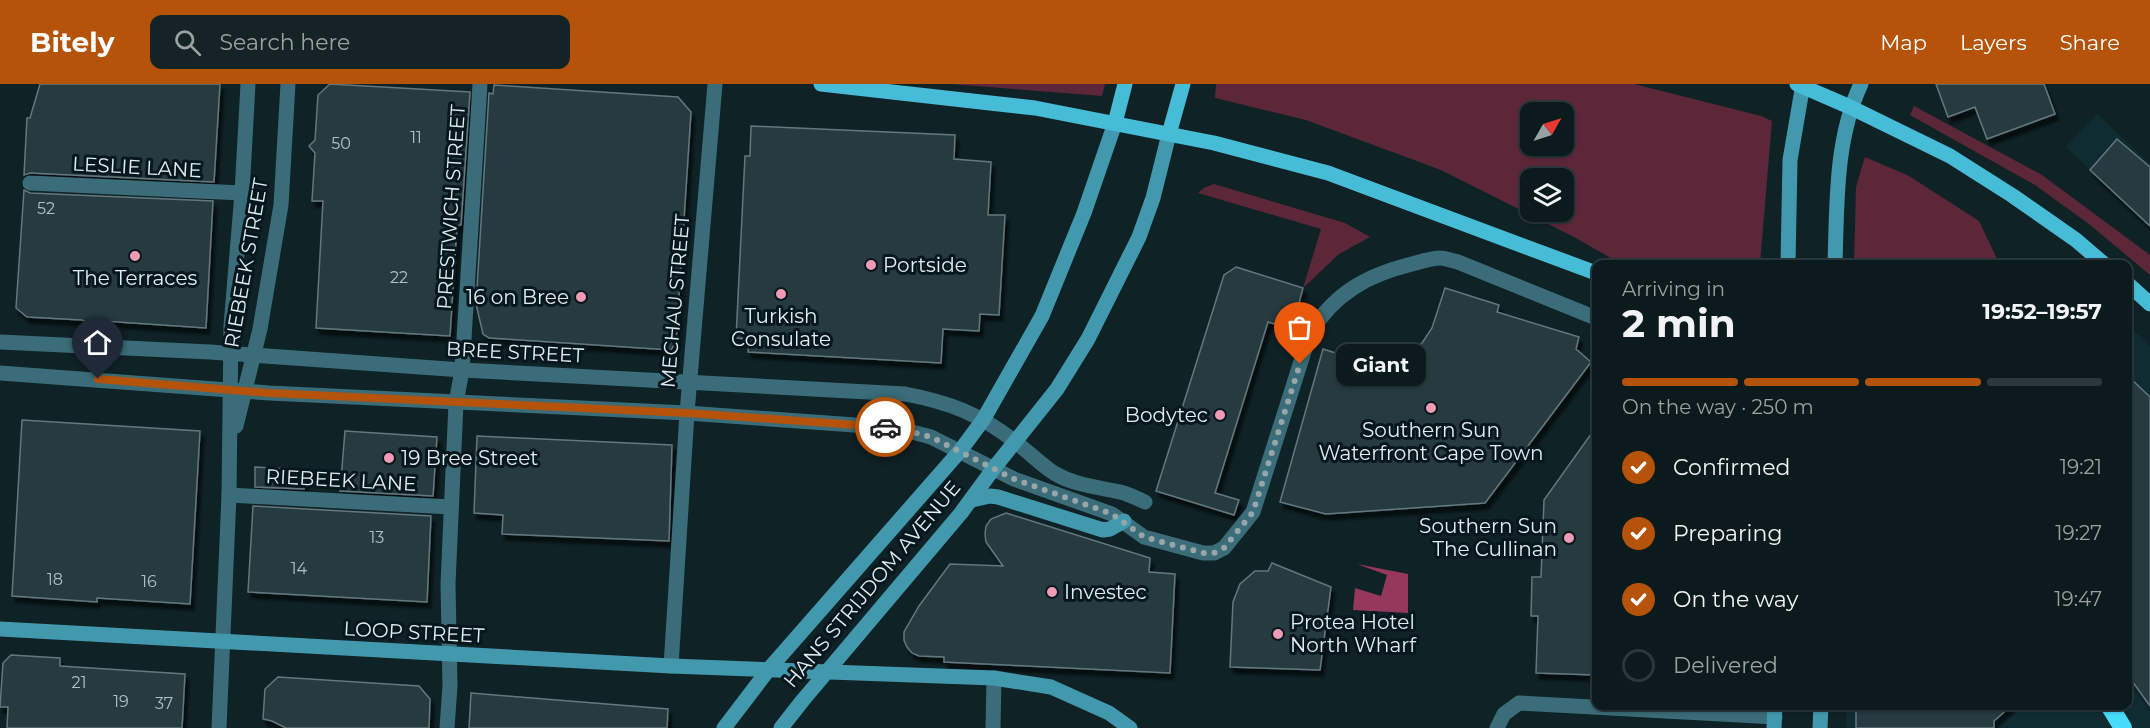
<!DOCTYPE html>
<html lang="en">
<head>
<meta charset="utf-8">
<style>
	:root { --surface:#0b1a1c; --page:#142325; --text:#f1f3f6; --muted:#9aa1a3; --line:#2b383b; --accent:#b45309 }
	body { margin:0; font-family:Montserrat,sans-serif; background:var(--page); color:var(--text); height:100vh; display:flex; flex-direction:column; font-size:22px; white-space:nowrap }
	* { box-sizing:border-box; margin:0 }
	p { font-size:20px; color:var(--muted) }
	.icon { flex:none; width:33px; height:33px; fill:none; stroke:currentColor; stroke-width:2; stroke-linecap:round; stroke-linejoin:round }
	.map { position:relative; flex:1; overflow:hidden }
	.sheet { position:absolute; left:1592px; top:176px; width:540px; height:450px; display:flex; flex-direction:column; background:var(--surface); border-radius:12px; box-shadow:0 2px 4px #0004,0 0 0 2px var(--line) }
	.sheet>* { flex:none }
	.needle { width:39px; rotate:51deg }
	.controls { position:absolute; left:1520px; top:18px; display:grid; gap:12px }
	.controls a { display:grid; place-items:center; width:54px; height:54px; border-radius:12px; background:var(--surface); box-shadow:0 2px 4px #0004,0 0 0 2px var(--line); font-size:30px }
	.pin { position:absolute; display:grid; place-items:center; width:51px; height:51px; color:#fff; margin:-62px -26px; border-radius:50% 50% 50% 0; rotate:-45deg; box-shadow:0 0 6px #0007 }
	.pin .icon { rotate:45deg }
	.courier { position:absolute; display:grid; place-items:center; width:60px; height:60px; margin:-30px; border:4px solid #b45309; border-radius:50%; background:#fff; color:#222; box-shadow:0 2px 8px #0007 }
	.bubble { position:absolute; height:42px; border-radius:12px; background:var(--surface); box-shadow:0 2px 4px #0004,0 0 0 2px var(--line); font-size:20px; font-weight:700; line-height:42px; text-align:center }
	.headline em { font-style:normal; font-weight:700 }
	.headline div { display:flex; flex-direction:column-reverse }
	.headline { display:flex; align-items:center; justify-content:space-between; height:102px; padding:0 30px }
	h1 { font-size:39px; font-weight:700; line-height:45px }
	.bar { display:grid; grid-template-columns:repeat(4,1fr); gap:9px 6px; align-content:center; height:72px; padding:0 30px }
	.bar i { height:8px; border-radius:4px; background:var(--line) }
	.bar .current { background:var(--accent) }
	.bar p { grid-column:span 4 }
	ol { padding:0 30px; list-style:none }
	li { display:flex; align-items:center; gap:18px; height:66px }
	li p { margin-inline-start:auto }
	li .icon { padding:6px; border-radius:50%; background:var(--accent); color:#fff; stroke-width:4 }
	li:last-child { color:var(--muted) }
	li i { width:33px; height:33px; border:3px solid var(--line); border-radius:50% }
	header { display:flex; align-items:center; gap:36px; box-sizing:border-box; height:84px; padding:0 30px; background:var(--accent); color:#fff }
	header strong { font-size:28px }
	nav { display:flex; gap:33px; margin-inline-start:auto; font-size:21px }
	.search { width:420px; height:54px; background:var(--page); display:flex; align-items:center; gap:15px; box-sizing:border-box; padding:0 21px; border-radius:12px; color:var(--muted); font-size:22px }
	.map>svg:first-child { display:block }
	.built { fill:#102c33 }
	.green { fill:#5d273a; fill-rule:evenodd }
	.water { fill:#95385c }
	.building { fill:#263a3f; stroke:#63787e; stroke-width:1.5; filter:url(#shadow) }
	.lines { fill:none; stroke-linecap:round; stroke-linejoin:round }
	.street { stroke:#3a6d79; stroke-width:15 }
	.secondary { stroke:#4299ae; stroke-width:15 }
	.primary { stroke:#46bcd7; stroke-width:15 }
	.highway { stroke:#47dbfc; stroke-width:18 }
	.done { stroke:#98a6a9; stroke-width:6; stroke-dasharray:0 10.8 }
	.route { stroke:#b45309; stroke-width:8 }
	.poi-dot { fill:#f09ab5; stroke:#06181d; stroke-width:2 }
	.labels { text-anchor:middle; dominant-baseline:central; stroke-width:6; stroke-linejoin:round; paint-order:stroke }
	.number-label { font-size:16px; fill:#b2c0c4 }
	.street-label { font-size:20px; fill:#e1edf0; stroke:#06181d }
	.poi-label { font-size:20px; fill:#e1edf0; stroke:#06181d; text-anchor:start }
</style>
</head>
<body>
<header>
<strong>Bitely</strong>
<div class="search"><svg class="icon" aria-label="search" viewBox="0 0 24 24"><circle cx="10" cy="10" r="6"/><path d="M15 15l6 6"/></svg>Search here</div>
<nav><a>Map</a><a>Layers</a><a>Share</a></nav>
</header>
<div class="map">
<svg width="2150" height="644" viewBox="0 0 2150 644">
	<defs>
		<filter id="shadow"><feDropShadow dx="3.5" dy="6" stdDeviation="1.5" flood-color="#0009"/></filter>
	</defs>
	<rect width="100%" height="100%" fill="#0f2226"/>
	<g class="built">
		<path d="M2097,30l53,50v62l-84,-79z"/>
		<path d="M2127,240l23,22v382h-304v-23h281z"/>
	</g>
	<g class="green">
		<path d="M950,0h155l-3,12z"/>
		<path d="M1216,0h418l127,32 11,5 -12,143h-139l-45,-26 -135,-68 -135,-50 -91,-22zM1530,28h33v34h-33zM1530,94h33v34h-33z"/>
		<path d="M1914,22l128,69 108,80v20l-61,-51 -54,-39 -125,-70z"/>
		<path d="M1865,73l44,19 70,45 19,40 -2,3h-142l2,-77z"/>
		<path d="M1214,100l131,39 25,14 -31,17 -36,34 18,-59 -123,-36 6,-5z"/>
	</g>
	<path class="water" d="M1357,480l51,10v39l-55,-3 2,-22 26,8 6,-21z"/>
	<g class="building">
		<path d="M40,0h180l-6,98 -184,-9 -6,2 3,-57h3z"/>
		<path d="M330,0l140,8 -9,133 -4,1 -7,110 -134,-8 7,-127h-11l3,-48 -6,-7 6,-6 3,-45z"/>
		<path d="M1936,0h108l11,30 -68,25 -12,-32 -27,10z"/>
		<path d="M494,1l184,12 13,15 -15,230 -5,8 -182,-12 -6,-4 -7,-30 13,-211 4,1z"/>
		<path d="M751,42l204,9 -1,24 37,3 -3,53h17l-6,100 -19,-1 -1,17 -36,-2 -2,34 -193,-11 1,-13 -13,-1 9,-182h5z"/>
		<path d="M2117,55l33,28v59l-60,-56z"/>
		<path d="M24,106l6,3 183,8 -7,127 -103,-7 -10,4 -11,-5 -55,-3 -11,-9z"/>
		<path d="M1236,183l67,21 -11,41 -24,-7 -53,171 24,7 -5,15 -78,-24 68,-216z"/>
		<path d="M1445,204l54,17 -2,7 82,25 -3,12 15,13 -106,141 -159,11 -46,-12 43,-153 47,15 20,-2 16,-6 16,-13 10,-15z"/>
		<path d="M2127,291l23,22v309l-23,-32z"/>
		<path d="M22,336l178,11 -10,173 -93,-6v4l-85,-6z"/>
		<path d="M1596,343v248l-60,-2 2,-57h-7l1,-39h9l3,-77z"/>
		<path d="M345,347l92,6 -4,59 -93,-5z"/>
		<path d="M477,352l195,9 -3,96 -167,-7 1,-19 -29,-2z"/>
		<path d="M255,383l50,3 -1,19 -49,-2z"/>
		<path d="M253,422l178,10 -4,86 -179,-10z"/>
		<path d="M1006,429l144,45 -1,14 26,2 -5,99 -226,-11v-5l-25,-1 -7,-3 -5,-6 -3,-7v-8l15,-26 31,-42 53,2 -17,-24 -1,-8 1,-8 5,-7z"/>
		<path d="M1272,479l59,24 -11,83 -90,-3 3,-65 7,-18 15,-13h13z"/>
		<path d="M11,571l49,3v8l125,8 -3,54h-175l1,-21h-8l3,-44z"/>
		<path d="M278,593l141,9 11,13 -1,29h-143l-14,-7 -9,-2 2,-30z"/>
		<path d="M471,609l197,16 -1,19h-198z"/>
		<path d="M1856,621h156l-18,16v7h-138z"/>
	</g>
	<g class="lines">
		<g class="street">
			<path d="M30,99l212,10"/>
			<path d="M0,258l210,10 252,18 443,24c43,8 75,20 109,47 14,10 26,23 40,32 18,11 41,14 61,18 10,1 21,7 30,11"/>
			<path d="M0,289l269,20 418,20 210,15 34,9 83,42 98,35 32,23 59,16h11l10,-5 29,-36 57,-179c25,-40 57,-58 102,-69 8,-2 19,-6 28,-6 5,0 12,3 18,4l138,56"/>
			<path d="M236,342l24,-97 21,-124 7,-121"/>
			<path d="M229,411l222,12"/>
			<path d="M671,582l16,-253 28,-329"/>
			<path d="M219,644l10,-233 2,-169 11,-133 6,-109"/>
			<path d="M447,644l3,-42 -2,-102 8,-181 6,-33 18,-286"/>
			<path d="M993,644l1,-50"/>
			<path d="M1497,644l7,-14 15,-11 256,14"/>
		</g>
		<g class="secondary">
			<path d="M1788,180l2,-104 13,-76"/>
			<path d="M1835,180c2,-60 0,-125 26,-180"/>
			<path d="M972,416l18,-4 8,1 105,33 7,-1 14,-8"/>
			<path d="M0,545l671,37 323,12 57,9 58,26 21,15"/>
			<path d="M724,644l45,-59 191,-218 23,-31 59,-104 42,-103 31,-90"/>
			<path d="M781,644l22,-28 158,-187 33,-45 63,-79 31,-50 51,-102 14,-39 16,-64"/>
			<path d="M1774,644l1,-23"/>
			<path d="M1820,644l1,-23"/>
		</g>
		<g class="primary">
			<path d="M821,0l214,24 179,35 114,30 268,100"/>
			<path d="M1797,0l53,23 100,49 63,40 63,44 28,24"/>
			<path d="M1115,39l10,-39"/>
			<path d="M1169,50l14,-50"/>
			<path d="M2127,199l23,21"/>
		</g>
		<path class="highway" d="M2109,621l14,23"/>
	</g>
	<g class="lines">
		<path class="done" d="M885,343l12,1 34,9 83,42 98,35 32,23 59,16h11l10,-5 29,-36 47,-148"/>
		<path class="route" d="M98,295l171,14 418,20 198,14"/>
	</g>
	<g class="poi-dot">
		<circle cx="135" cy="172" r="6"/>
		<circle cx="871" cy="181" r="6"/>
		<circle cx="781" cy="210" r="6"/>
		<circle cx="581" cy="213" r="6"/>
		<circle cx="1431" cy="324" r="6"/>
		<circle cx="1220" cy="331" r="6"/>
		<circle cx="389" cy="374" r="6"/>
		<circle cx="1569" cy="454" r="6"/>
		<circle cx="1052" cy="508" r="6"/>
		<circle cx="1278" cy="550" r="6"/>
	</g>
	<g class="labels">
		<g class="number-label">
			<text x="416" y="53">11</text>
			<text x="341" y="59">50</text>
			<text x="46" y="124">52</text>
			<text x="399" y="193">22</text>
			<text x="377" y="453">13</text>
			<text x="299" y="484">14</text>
			<text x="55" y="495">18</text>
			<text x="149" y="497">16</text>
			<text x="79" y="598">21</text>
			<text x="121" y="617">19</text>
			<text x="164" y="619">37</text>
		</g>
		<g class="street-label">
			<text transform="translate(137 83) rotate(3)">LESLIE LANE</text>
			<text transform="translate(451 123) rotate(-86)">PRESTWICH STREET</text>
			<text transform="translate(246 179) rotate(-80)">RIEBEEK STREET</text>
			<text transform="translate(675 217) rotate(-85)">MECHAU STREET</text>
			<text transform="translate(515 268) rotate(3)">BREE STREET</text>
			<text transform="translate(341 396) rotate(3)">RIEBEEK LANE</text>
			<text transform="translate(872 500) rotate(-50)">HANS STRIJDOM AVENUE</text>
			<text transform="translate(414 548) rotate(3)">LOOP STREET</text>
		</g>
		<g class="poi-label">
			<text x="883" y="181">Portside</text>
			<text x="135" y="194" text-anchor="middle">The Terraces</text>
			<text x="569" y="213" text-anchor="end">16 on Bree</text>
			<text x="781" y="232" text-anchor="middle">Turkish<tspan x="781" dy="23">Consulate</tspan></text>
			<text x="1208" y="331" text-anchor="end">Bodytec</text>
			<text x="1431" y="346" text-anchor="middle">Southern Sun<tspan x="1431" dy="23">Waterfront Cape Town</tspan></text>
			<text x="401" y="374">19 Bree Street</text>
			<text x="1557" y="442" text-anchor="end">Southern Sun<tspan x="1557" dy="23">The Cullinan</tspan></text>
			<text x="1064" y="508">Investec</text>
			<text x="1290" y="538">Protea Hotel<tspan x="1290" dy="23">North Wharf</tspan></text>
		</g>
	</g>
</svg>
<div class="controls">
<a><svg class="needle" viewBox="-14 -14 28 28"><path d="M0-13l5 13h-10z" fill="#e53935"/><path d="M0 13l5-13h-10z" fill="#9aa1a3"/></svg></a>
<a><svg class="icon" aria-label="layers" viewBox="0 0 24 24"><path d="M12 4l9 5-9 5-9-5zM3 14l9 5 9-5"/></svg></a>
</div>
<div class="pin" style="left:1300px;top:280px;background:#ea580c"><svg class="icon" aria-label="bag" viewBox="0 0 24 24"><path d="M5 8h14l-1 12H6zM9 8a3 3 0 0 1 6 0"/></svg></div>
<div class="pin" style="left:98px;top:295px;background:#1f2937"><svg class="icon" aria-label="home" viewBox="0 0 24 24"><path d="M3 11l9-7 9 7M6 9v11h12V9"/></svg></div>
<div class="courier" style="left:885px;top:343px"><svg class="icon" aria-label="car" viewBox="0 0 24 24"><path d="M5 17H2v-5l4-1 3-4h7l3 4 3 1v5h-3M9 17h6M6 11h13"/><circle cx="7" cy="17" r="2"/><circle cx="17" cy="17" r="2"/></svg></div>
<div class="bubble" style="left:1336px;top:260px;width:90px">Giant</div>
<section class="sheet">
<div class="headline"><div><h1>2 min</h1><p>Arriving in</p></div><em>19:52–19:57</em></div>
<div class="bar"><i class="current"></i><i class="current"></i><i class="current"></i><i></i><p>On the way · 250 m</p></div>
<ol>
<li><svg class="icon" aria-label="check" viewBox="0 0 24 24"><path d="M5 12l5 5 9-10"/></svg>Confirmed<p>19:21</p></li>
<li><svg class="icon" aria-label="check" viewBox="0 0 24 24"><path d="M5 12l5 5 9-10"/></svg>Preparing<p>19:27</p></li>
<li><svg class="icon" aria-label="check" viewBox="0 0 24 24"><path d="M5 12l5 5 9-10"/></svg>On the way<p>19:47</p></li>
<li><i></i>Delivered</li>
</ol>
</section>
</div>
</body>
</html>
